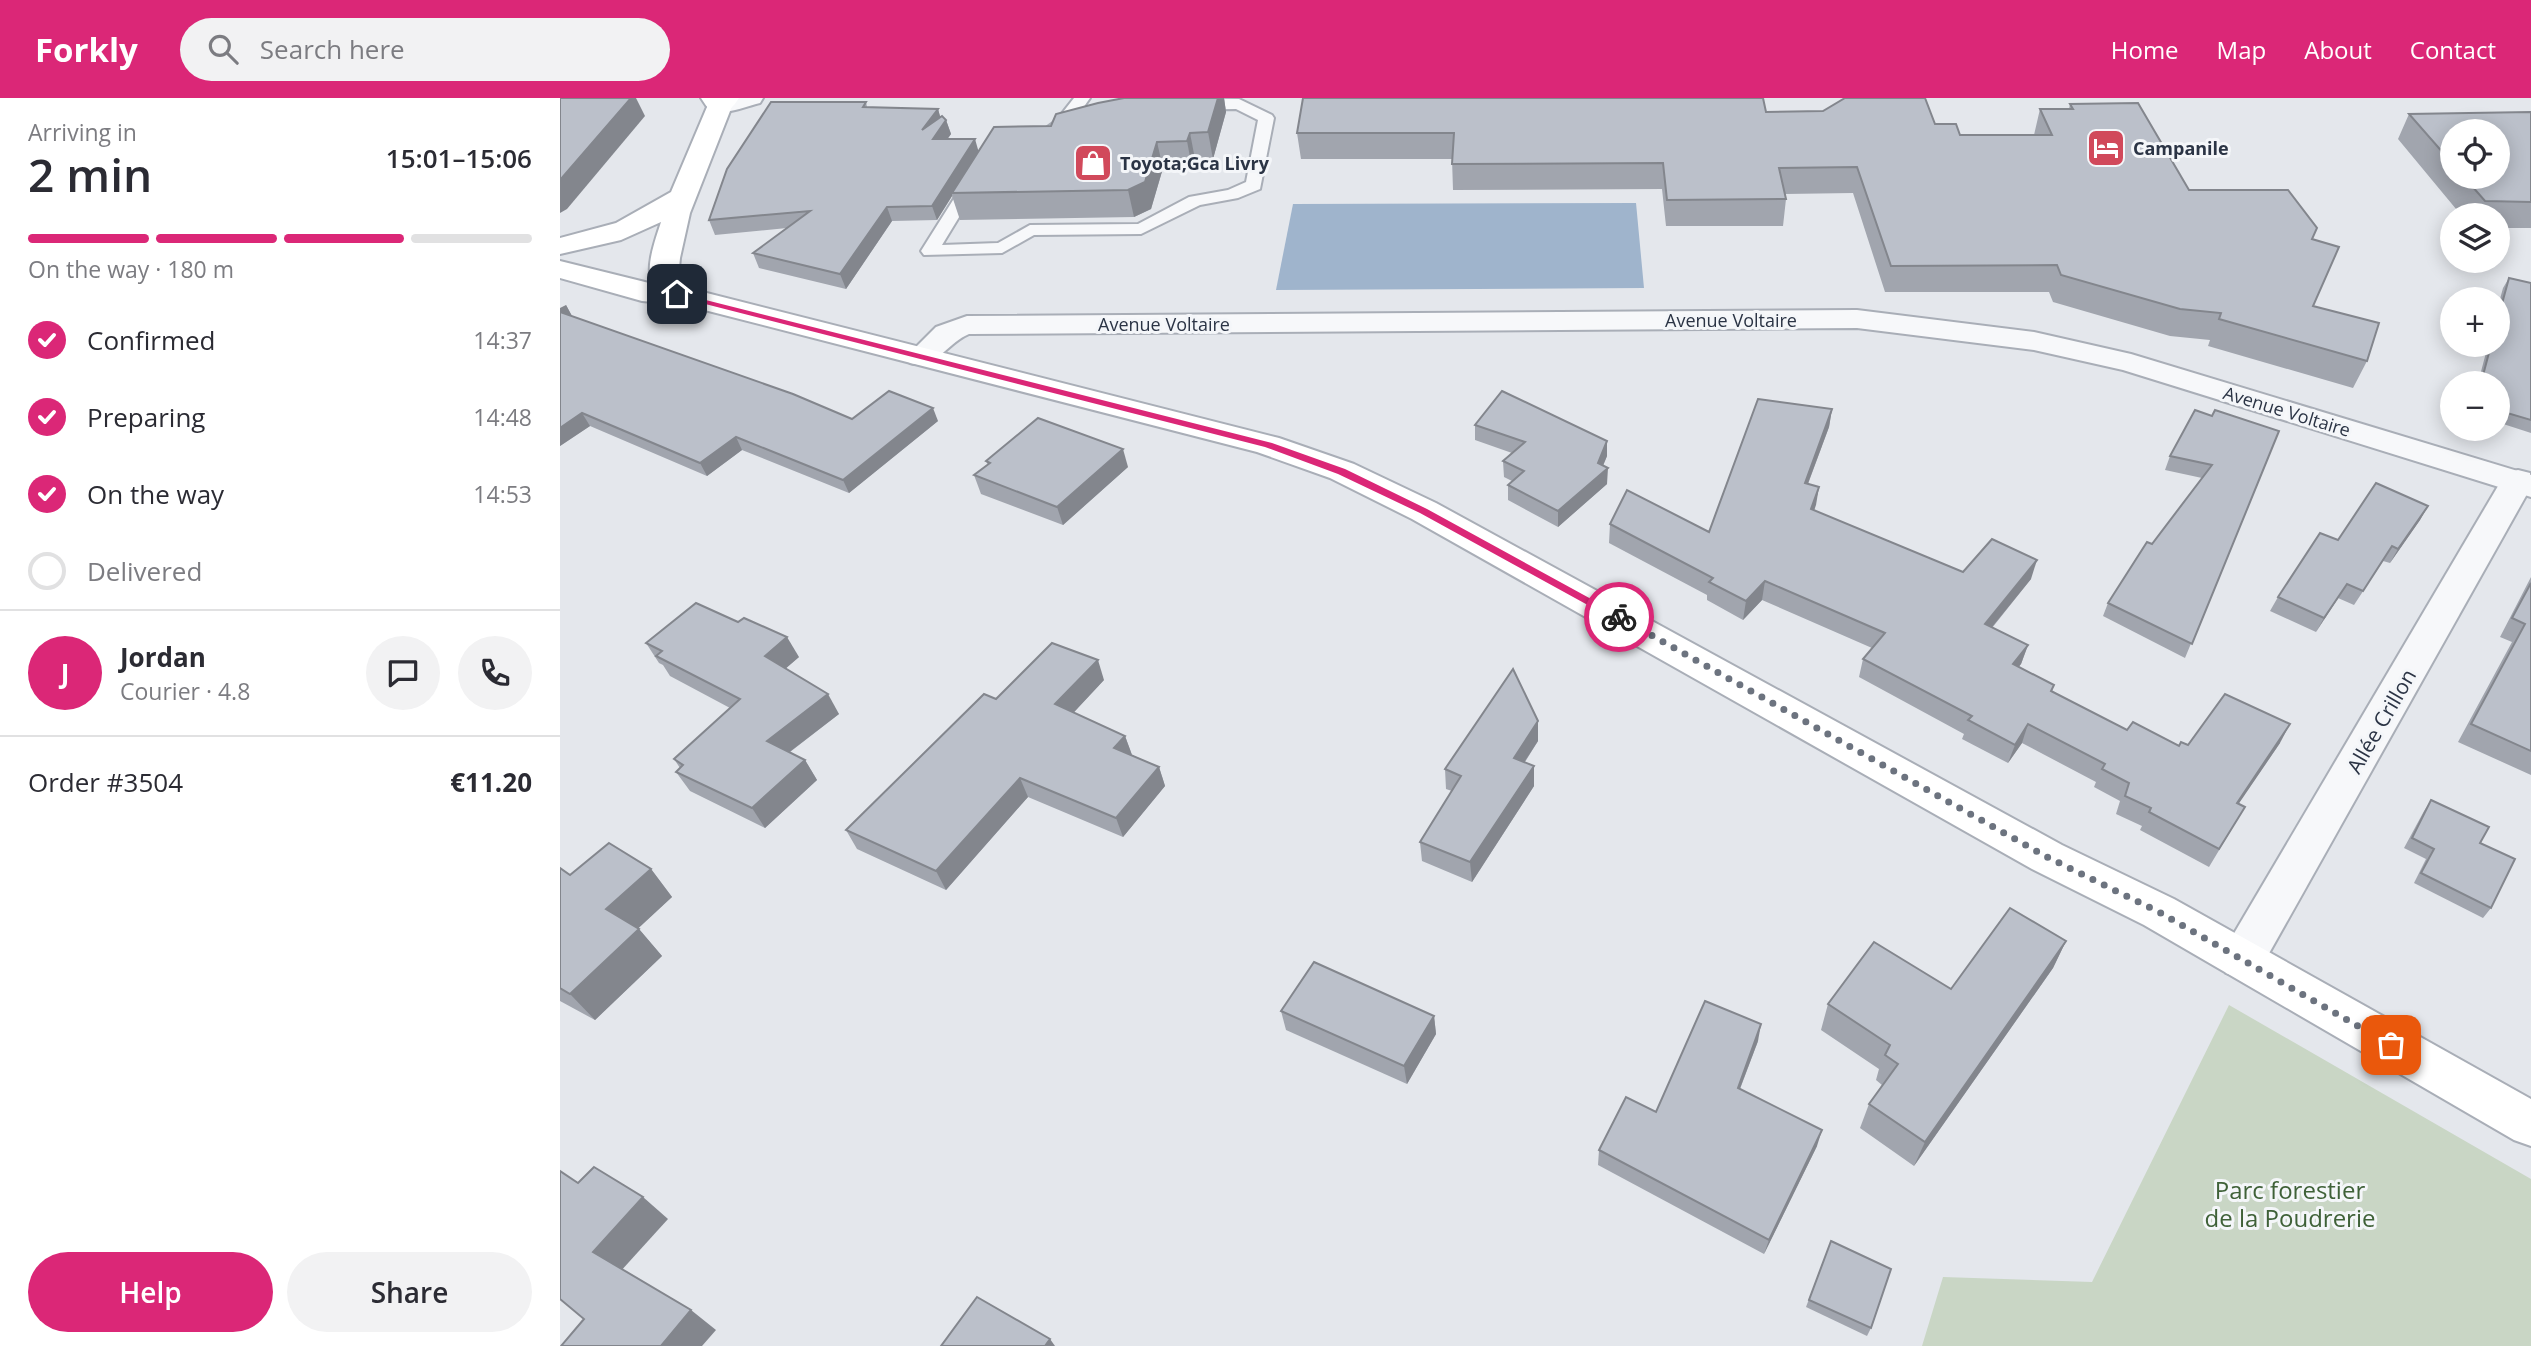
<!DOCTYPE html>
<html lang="en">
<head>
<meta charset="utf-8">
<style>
	:root { --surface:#fff; --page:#f2f2f3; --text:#2b2b33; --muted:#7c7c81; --line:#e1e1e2; --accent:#db2777 }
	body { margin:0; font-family:"Open Sans",sans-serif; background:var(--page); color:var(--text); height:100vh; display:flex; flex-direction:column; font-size:26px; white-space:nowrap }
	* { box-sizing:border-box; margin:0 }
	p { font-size:23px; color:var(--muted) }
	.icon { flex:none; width:38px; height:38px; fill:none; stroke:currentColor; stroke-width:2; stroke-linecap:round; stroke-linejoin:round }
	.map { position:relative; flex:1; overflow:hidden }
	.panel { display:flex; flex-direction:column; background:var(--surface); width:560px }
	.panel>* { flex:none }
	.controls { position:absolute; left:1880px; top:21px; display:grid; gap:14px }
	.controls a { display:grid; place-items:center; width:70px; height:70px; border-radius:50%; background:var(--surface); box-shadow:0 4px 18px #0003; font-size:35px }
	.pin { position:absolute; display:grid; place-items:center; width:60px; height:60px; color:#fff; margin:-30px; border-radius:14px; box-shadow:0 4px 10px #0006 }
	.courier { position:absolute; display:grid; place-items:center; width:70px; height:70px; margin:-35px; border:5px solid #db2777; border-radius:50%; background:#fff; color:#222; box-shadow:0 2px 9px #0007 }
	.overview em { font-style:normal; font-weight:600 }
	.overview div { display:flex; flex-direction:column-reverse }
	.overview { display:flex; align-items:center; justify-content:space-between; height:119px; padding:0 28px }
	h1 { font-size:46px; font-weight:600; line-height:52px }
	.bar { display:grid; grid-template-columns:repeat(4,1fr); gap:10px 7px; align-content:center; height:84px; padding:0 28px }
	.bar i { height:9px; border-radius:5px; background:var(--line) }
	.bar .selected { background:var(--accent) }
	.bar p { grid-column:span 4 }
	.line { display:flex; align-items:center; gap:18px; padding:0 28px; border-top:2px solid var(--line) }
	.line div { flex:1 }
	.round { display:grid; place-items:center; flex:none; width:74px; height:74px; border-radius:37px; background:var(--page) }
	ol { padding:0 28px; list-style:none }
	li { display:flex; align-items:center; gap:21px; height:77px }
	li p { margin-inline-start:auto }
	li .icon { padding:7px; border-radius:50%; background:var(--accent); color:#fff; stroke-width:4 }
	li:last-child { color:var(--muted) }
	li i { width:38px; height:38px; border:4px solid var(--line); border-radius:50% }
	.cta { display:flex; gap:14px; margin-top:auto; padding:14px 28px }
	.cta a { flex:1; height:80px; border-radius:42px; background:var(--accent); color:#fff; font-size:28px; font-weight:600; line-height:80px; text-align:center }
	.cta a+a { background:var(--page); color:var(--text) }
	header { display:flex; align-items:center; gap:42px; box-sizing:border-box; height:98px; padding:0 35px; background:var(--accent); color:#fff }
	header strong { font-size:33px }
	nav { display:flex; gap:38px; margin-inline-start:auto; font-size:24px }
	.search { width:490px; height:63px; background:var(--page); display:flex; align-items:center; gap:18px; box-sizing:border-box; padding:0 24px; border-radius:38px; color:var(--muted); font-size:26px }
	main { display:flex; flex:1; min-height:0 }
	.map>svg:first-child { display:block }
	.green { fill:#c9d6c5 }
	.water { fill:#9fb4cc }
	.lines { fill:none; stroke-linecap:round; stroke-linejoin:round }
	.service-casing { stroke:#a9aeb7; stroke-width:4 }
	.minor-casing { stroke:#a9aeb7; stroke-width:4 }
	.tertiary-casing { stroke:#a9aeb7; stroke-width:4 }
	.secondary-casing { stroke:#a9aeb7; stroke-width:4 }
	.trunk-casing { stroke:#8b94a3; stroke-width:4 }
	.service { fill:#f7f8fa; fill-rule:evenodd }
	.minor { fill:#f7f8fa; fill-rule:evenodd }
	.tertiary { fill:#f7f8fa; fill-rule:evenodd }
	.secondary { fill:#fff; fill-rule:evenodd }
	.trunk { fill:#fff; fill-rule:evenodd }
	.wall { fill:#a1a5ae; fill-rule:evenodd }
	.shaded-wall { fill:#83868d }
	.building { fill:#bbc0ca; stroke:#83868d; stroke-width:2 }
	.route { fill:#db2777 }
	.done { stroke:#6c737f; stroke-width:7; stroke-dasharray:0 12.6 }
	.labels { text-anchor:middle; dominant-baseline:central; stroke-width:6; stroke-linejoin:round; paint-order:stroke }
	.far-poi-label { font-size:18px; font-weight:bold; fill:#2b3445; stroke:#f4f6f9; text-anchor:start }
	.far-street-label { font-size:18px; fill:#2b3445; stroke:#f4f6f9 }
	.street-label { font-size:21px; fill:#2b3445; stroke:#f4f6f9 }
	.near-park-label { font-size:24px; fill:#3f6138; stroke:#f4f6f9 }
</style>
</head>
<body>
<header>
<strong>Forkly</strong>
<div class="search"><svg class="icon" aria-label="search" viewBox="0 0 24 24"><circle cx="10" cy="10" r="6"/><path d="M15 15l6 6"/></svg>Search here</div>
<nav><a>Home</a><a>Map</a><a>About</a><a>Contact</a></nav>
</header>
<main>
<section class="panel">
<div class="overview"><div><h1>2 min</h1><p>Arriving in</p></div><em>15:01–15:06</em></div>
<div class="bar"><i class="selected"></i><i class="selected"></i><i class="selected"></i><i></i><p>On the way · 180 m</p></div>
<ol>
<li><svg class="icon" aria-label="check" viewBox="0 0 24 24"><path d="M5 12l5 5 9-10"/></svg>Confirmed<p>14:37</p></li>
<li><svg class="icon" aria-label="check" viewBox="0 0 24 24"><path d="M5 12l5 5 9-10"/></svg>Preparing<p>14:48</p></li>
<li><svg class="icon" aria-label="check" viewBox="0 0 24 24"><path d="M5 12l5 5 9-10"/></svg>On the way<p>14:53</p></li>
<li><i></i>Delivered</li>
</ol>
<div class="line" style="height:126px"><b class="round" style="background:var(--accent);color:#fff">J</b><div><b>Jordan</b><p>Courier · 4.8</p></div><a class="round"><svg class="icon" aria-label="chat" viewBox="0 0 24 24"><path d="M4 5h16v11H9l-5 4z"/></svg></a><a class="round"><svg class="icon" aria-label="phone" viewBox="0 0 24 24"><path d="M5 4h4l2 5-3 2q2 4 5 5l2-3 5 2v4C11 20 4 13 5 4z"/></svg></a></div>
<div class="line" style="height:91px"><div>Order #3504</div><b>€11.20</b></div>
<div class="cta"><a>Help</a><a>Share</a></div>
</section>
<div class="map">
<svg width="1971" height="1248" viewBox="0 0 1971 1248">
	<rect width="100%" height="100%" fill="#e4e7ec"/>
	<path class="green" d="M1669,907l302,174v167h-609l21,-69 149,5z"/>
	<path class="water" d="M1076,105l8,85 -368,2 17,-86z"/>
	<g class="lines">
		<defs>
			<g id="service">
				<path d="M514,0h16c-11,15 -25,41 -46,36l-2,-3 14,-10z"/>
				<path d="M584,0l95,1 33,16 2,3 -14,71 -22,9 -38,7 -59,29 -107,1 -32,18 -78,2 -3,-4 44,-70 8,-5 8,5 -39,64 56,-2 32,-18 108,-1 51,-27 39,-7 18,-8 12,-62 -22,-11 -67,1 -23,-6z"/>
			</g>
			<path id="minor" d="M1958,372l12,3 1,14 -273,486 -16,6 -16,-6 -6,-13 6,-13 275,-466 5,-8z"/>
			<g id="tertiary">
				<path d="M162,0h41l-3,5c-16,4 -33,12 -49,8l-3,-5 3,-5z"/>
				<path d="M1297,212l177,22 97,22 400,121v22l-408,-127 -89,-20 -177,-22 -888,6c-22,9 -33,36 -59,29l-4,-6 30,-30 31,-11z"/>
			</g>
			<path id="secondary" d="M141,0h25l6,8 -42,107 -10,45 -2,20 9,10 592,150 75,26 82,39 626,342 112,54 357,200v47l-17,-6 -370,-215 -112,-56 -620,-350 -82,-41 -73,-26 -572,-147 -43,-4 -82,-23v-17l93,23c-9,-15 3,-46 8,-62l-40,18 -61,14v-16l56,-15 55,-31 36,-85z"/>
			<path id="trunk" d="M154,0h25c-8,12 -13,17 -28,13l-3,-5z"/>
		</defs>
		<use href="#service" class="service-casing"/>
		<use href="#minor" class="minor-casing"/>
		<use href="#tertiary" class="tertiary-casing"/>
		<use href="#secondary" class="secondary-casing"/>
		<use href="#trunk" class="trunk-casing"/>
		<use href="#service" class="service"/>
		<use href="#minor" class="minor"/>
		<use href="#tertiary" class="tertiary"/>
		<use href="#secondary" class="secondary"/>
		<use href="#trunk" class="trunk"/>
	</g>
	<g class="wall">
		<path d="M564,0h100l2,14 -13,47h-18l-3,9h-29l-12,41 -17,8 -174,3 -8,-24 -15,24 -45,1 -46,68 -87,-21 -6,-15 34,-25 -72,7 -6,-15 157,-118 1,5 71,2 2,8 6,3 5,14 -4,5 31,12 73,-25z"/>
		<path d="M1510,6l119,86 123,49 1,67 54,55 -14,27 -145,-42 2,-6 -40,-4 -117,-34 -4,-10h-164l-32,-99 -68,1 1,5 -3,27h-117l-4,-37 -209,1 -1,-31h-151l-4,-26 469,-21 169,12 25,11h74l6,-26h29z"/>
		<path d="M1971,14v116h-34v-13h-36l-63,-76 11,-25zM1892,33l45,46h-45z"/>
		<path d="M1949,180l22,5v150l-34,-11v-39h-19l10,-38h9v-35l6,-22z"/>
		<path d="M6,207l6,11 280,103 86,2 -89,72 -107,-43 -35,26 -117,-50 -30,20z"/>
		<path d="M1272,311l-3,18 -21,57 11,3 -5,23 149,62 68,7 -39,49 36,17 -7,19 -3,3 36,18 -2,6 75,39 52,16 101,-3 -42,61 7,3 -36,60 -69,-37 2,-4 -26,-12 4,-13 -26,-14 2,-5 -74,-39 -14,20 -46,-24 2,-5 -105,-57 4,-18 9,-11 -110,-48 -19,20 -36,-20v-5l-98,-52 1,-19 99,8z"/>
		<path d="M1652,318l67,15 -94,227 -82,-42 5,-13 44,-59 50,-66 -37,-8 5,-14z"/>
		<path d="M915,327l132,16v15l-4,10 4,18 -49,43 -50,-27v-15l4,-4 -8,-4 -1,-16 9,-8 -37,-13z"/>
		<path d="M426,363l142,6 -65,58 -82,-31 -7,-19 14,-10z"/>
		<path d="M1868,408l-8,14 -30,43 -7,-2 -29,44 -16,-7 -22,34 -46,-21 8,-14 60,-57z"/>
		<path d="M1971,479v198l-73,-33 54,-100 -12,-5z"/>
		<path d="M86,545l153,14 -13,11 53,46 -49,38 15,8 12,20 -52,48 -75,-37 -14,-19 4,-4 -6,-9 56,-51 -60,-32 -7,-11 -4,-2z"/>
		<path d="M544,582l-31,33 52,23 7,19 27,12 6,19 -42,51 -95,-40 -82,93 -89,-41 -11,-19 150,-131z"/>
		<path d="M978,643l-13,21 9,24 -62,96 -50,-21 -2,-19 32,-51 -6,-2 -1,-20z"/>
		<path d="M1871,702l49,43 11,65 -8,10 -69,-35 12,-24 -22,-11 20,-37z"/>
		<path d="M0,770l10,7 81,-6 21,28 -34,31 24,28 -67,64 -35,-19z"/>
		<path d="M1506,843l-13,27 -139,198 -54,-38 9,-24 13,-19 -6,-5 3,-11 -58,-39 7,-26 123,-15z"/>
		<path d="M721,913l153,5 2,18 -29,50 -121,-54z"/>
		<path d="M1198,943l-18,48 77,57 -53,108 -166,-89 1,-15 57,-38z"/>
		<path d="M1271,1143l40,87 -4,8 -61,-29z"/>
	</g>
	<g class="shaded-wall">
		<path d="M71,0h5l9,18 -78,93 -7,4v-33z"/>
		<path d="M658,0h6l2,14 -13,47 -5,-27z"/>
		<path d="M378,11l4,14 -20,7z"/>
		<path d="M386,22l5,14 -14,20 -4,-15z"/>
		<path d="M630,35l5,26 -3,9 -5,-27z"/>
		<path d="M415,41l4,14 -27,40v3l-15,24 -5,-14z"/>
		<path d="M597,44l6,26 -12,41 -17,8 -6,-27z"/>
		<path d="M327,109l5,14 -46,68 -6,-15z"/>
		<path d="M6,207l7,13 -13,-1v-9z"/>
		<path d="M373,310l5,13 -89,72 -6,-13z"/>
		<path d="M1272,311l-3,18 -28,75 4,-19z"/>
		<path d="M22,315l8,13 -30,20v-18z"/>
		<path d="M176,339l6,13 -35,26 -7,-13z"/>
		<path d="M1047,343v15l-9,21 10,-9 -1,16 -49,43v-16l40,-48z"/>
		<path d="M563,351l5,18 -65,58 -6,-18z"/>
		<path d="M1259,389l-3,18 -8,23 3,-19z"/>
		<path d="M1868,408l-8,14 -30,43 8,-14z"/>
		<path d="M1477,462l-6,19 -52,64 6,-19z"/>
		<path d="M1205,483l-3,19 -19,20 3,-19z"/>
		<path d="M1787,486l-9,14 -22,34 8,-14z"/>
		<path d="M227,539l12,20 -22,19 -12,-20z"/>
		<path d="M1468,547l-7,19 -15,19 7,-19z"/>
		<path d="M538,562l6,20 -41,44 -8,-20z"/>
		<path d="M268,596l11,20 -60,46 -12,-19z"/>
		<path d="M978,623v20l-24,37v-20z"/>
		<path d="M1468,626l-6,19 -14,20 7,-18z"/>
		<path d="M1730,626l-10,19 -53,78 10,-18z"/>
		<path d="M565,638l7,19 -18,-7z"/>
		<path d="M245,662l12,20 -52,48 -13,-20z"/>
		<path d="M974,668v20l-62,96 -2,-20z"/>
		<path d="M599,669l6,19 -42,51 -7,-19z"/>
		<path d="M460,680l8,19 -82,93 -10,-19z"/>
		<path d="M91,771l21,28 -42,39 -24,-27z"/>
		<path d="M79,831l23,27 -67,64 -25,-26z"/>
		<path d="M1506,843l-13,27 -139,198 11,-24z"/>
		<path d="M874,918l2,18 -29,50 -3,-18z"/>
		<path d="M1201,926l-3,17 -24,63 4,-16z"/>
		<path d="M1262,1032l-5,16 -53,108 5,-14z"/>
		<path d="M83,1099l25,22 -49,54 -26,-21z"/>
		<path d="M131,1212l25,20 -14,16h-41z"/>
		<path d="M490,1241l5,7h-10z"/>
	</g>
	<g class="building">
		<path d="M0,0h71l-71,82z"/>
		<path d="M564,0h94l-10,34 -18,1 -3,8 -30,1 -12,40 -17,8 -176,3 42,-66 57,-1 5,-12 42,-11z"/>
		<path d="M743,0h460l3,14 57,-1 22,-13h80l10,26h21l4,11h92l-12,-26h33l-3,-5 68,-1 51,87h99l29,38 -5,11 27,8 -26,59 66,17 -12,38 -148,-42 2,-6 -41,-4 -119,-34 -4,-10 -166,1 -34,-99 -78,1 7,31 -119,1 -4,-37 -211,1 2,-31h-157z"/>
		<path d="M211,4h95l-3,5 75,2 -16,21 20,-14 4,4 -13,19h42l-43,67 -45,1 -47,67 -87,-21 57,-42 -101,9 18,-51z"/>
		<path d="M1971,14v90l-46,-1 -21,-24h33v-46h-45v32l-43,-49z"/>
		<path d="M1949,180l22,5v137l-34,-10v-27h-16l10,-38h6v-23z"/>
		<path d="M0,214l233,82 59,25 37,-28 44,17 -90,72 -107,-43 -36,26 -118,-50 -22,15z"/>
		<path d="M942,293l105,50 -9,22 10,5 -50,43 -50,-26 16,-14 -21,-10 22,-19 -50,-17z"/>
		<path d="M1198,301l74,10 -27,74 14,4 -8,22 152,63 29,-33 45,21 -52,64 43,21 -15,19 41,21 -3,6 76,39 6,-8 46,24 2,-4 7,3 37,-51 65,30 -53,79 8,4 -26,42 -70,-37 2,-4 -26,-12 4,-13 -27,-14 3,-5 -77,-40 -13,21 -47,-25 4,-4 -109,-57 22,-26 -120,-52 -19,20 -37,-19 4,-4 -103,-54 17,-34 82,42z"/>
		<path d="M1635,312l17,6 3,-6 64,21 -87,213 -84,-41 39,-61 5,2 60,-79 -42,-9z"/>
		<path d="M478,320l85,31 -66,58 -83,-32 16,-12 -4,-2z"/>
		<path d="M1816,385l52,23 -30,43 -6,-3 -29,45 -16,-7 -23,34 -46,-21 42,-64 18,7z"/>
		<path d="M1971,485v168l-60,-27 54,-100 -13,-6z"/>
		<path d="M136,505l42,19 6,-4 43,19 -22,19 63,38 -61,47 38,19 -53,48 -76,-36 7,-7 -9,-6 66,-60 -84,-43 6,-5 -16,-8z"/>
		<path d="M492,545l46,17 -43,44 70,32 -11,12 45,19 -43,51 -96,-40 -84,93 -90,-41 138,-136 12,5z"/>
		<path d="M953,571l25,52 -24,37 20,8 -64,96 -50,-20 41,-66 -16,-7z"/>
		<path d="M1871,702l58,27 -9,16 35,16 -24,49 -70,-35 13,-24 -22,-11z"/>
		<path d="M49,745l42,26 -45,40 33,20 -69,65 -10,-6v-120l10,7z"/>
		<path d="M1450,810l56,33 -141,201 -56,-38 29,-40 -13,-9 5,-10 -62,-41 46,-62 77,47z"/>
		<path d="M754,864l120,54 -30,50 -123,-55z"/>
		<path d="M1145,903l56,23 -23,64 84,42 -53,110 -170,-90 27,-53 30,15z"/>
		<path d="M34,1069l49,30 -50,55 98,58 -30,36h-100l23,-27 -24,-20v-128l18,12z"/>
		<path d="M1271,1143l60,28 -20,59 -62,-28z"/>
		<path d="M417,1199l73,42 -5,7h-104z"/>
	</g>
	<path class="route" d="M114,194l598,151 73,26 82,40 197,108 -2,3h-7l-195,-107 -82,-39 -73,-27 -591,-151z"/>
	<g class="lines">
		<path class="done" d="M1059,519l428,240 112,55 232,133"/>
	</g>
	<defs>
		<symbol id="hotel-square" viewBox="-11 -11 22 22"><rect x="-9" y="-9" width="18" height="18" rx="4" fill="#d1495b" stroke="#f4f6f9"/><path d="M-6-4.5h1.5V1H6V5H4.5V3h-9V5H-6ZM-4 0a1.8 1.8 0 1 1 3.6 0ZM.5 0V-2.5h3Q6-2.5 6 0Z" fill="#fff"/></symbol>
		<symbol id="shop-square" viewBox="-11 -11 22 22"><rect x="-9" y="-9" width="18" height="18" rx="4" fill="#d1495b" stroke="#f4f6f9"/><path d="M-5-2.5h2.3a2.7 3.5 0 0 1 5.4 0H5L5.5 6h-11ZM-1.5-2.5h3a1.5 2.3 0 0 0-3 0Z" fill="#fff"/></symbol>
	</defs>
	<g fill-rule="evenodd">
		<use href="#hotel-square" x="1524" y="28" width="44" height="44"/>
		<use href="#shop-square" x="511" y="43" width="44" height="44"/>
	</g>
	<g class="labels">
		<g class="far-poi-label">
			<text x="1573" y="50">Campanile</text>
			<text x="560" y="65">Toyota;Gca Livry</text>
		</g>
		<g class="far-street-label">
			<text x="1171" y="222">Avenue Voltaire</text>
			<text x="604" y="226">Avenue Voltaire</text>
			<text transform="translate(1727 313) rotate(17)">Avenue Voltaire</text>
		</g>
		<g class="street-label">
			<text transform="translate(1821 623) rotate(-60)">Allée Crillon</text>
		</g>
		<g class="near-park-label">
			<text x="1730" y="1091">Parc forestier<tspan x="1730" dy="28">de la Poudrerie</tspan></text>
		</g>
	</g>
</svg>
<div class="controls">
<a><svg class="icon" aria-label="locate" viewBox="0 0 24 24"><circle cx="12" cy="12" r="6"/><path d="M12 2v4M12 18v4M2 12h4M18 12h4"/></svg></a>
<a><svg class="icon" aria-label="layers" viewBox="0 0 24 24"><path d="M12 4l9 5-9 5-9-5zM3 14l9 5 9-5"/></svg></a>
<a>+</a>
<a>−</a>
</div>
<div class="pin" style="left:1831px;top:947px;background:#ea580c"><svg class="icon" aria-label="bag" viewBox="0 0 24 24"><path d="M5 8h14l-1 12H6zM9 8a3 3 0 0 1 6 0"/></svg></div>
<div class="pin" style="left:117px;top:196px;background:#1f2937"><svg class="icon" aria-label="home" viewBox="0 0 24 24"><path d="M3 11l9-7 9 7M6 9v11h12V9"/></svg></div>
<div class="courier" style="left:1059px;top:519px"><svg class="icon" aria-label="bike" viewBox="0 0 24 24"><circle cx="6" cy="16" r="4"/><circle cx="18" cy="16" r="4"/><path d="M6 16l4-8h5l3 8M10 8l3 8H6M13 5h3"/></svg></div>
</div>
</main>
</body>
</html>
